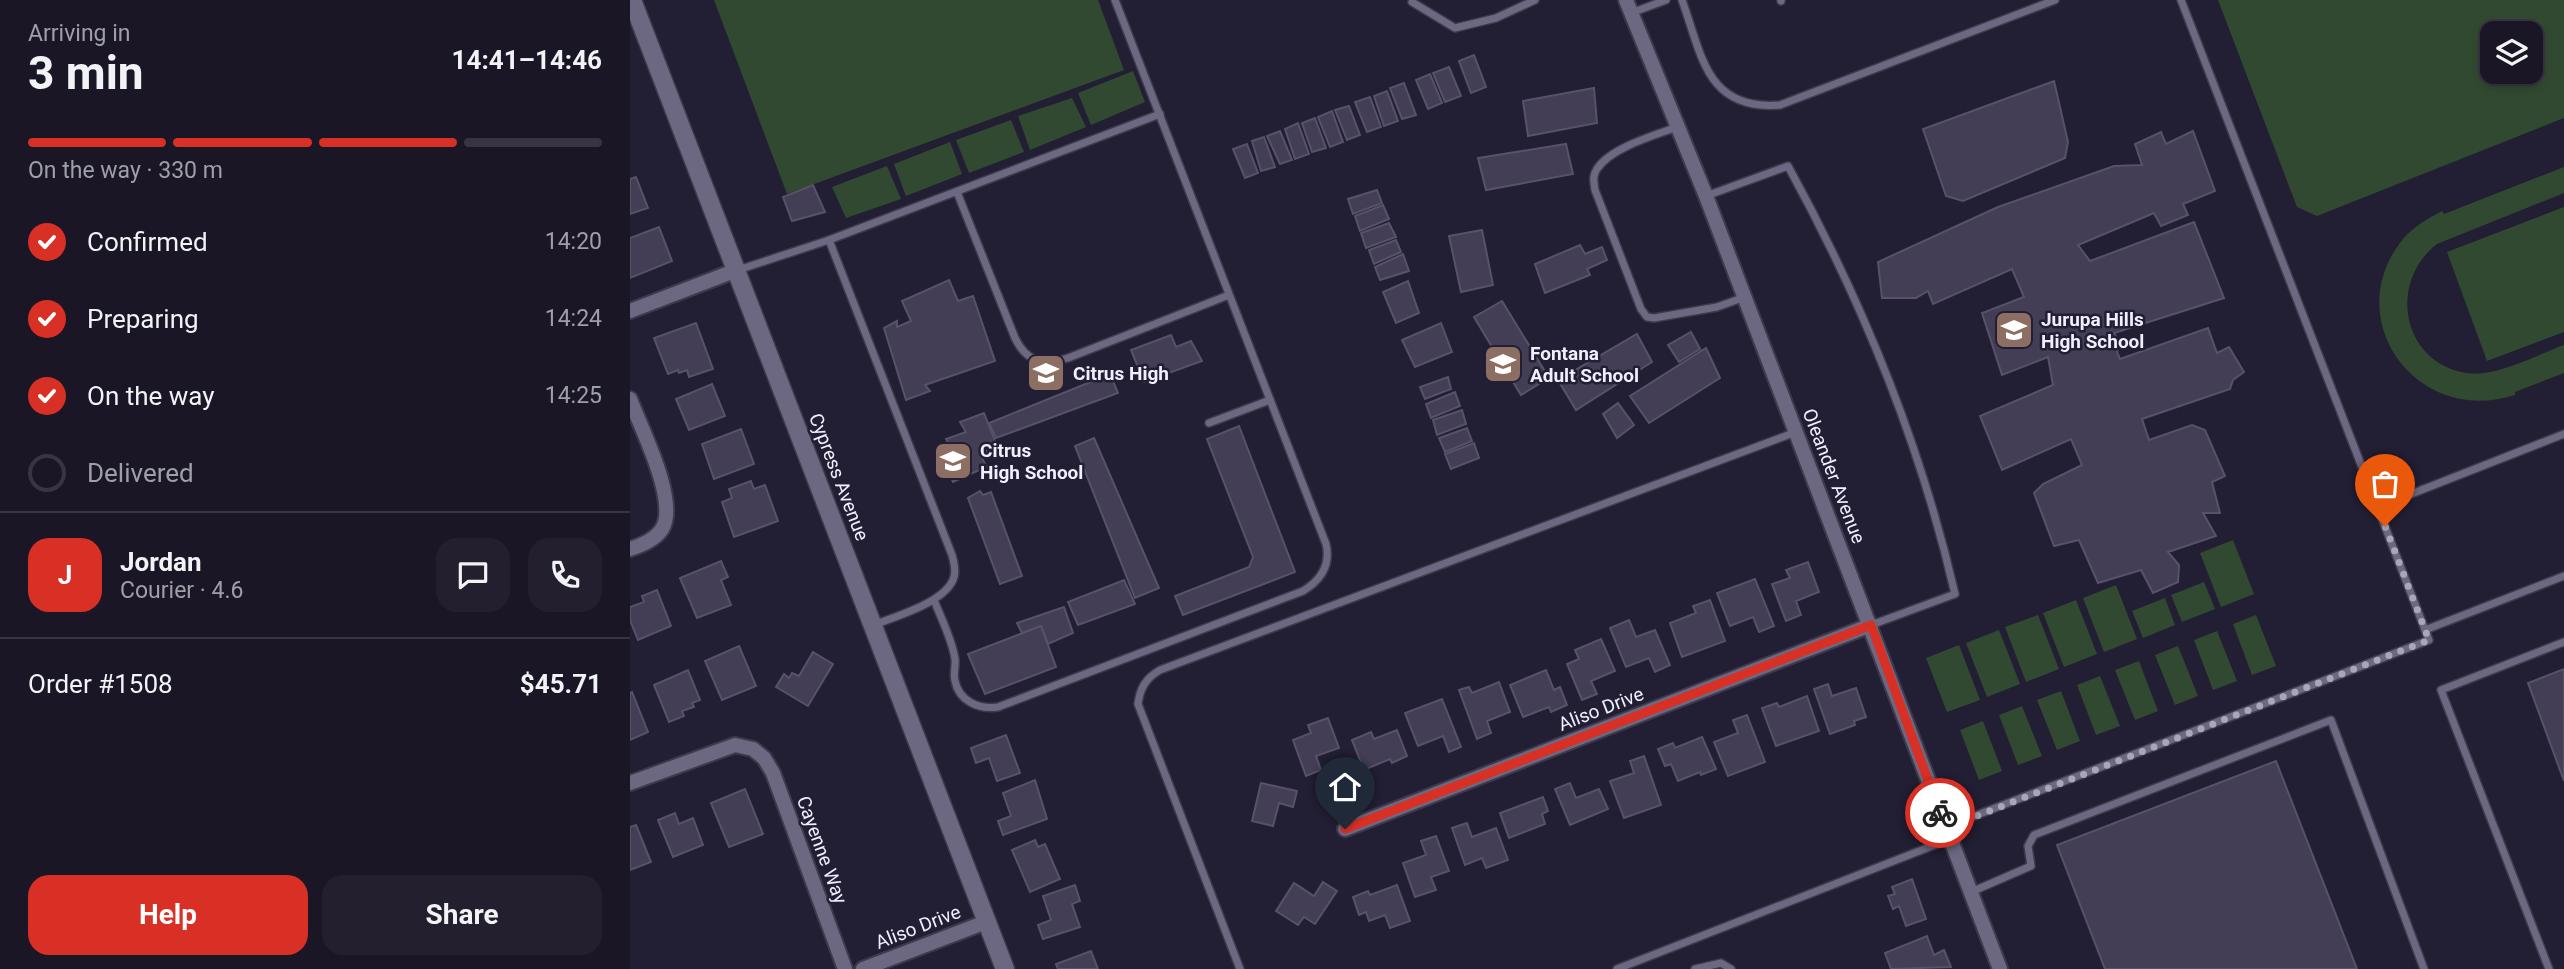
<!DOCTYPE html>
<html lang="en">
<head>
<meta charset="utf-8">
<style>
	:root { --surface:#1a1626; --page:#231f2e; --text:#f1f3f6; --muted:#9f9fa7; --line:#383543; --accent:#d93025 }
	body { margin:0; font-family:Roboto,sans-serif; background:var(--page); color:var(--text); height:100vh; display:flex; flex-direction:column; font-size:26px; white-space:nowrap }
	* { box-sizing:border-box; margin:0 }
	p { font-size:23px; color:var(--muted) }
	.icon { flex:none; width:38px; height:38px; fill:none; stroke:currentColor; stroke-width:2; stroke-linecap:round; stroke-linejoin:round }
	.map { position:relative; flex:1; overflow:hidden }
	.drawer { display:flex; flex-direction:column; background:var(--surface); width:630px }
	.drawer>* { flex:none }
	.controls { position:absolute; left:1850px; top:21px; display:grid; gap:14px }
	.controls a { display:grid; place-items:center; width:63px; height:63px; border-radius:14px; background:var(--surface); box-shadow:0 4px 10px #0003,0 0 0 2px var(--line); font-size:35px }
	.pin { position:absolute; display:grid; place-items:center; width:60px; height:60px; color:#fff; margin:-72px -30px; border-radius:50% 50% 50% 0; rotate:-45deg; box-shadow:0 0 7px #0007 }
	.pin .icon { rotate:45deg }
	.courier { position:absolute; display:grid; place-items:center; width:70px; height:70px; margin:-35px; border:5px solid #d93025; border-radius:50%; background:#fff; color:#222; box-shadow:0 2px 9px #0007 }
	.headline em { font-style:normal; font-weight:700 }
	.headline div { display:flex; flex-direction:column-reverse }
	.headline { display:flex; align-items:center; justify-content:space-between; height:119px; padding:0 28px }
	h1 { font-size:46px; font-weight:700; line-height:52px }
	.bar { display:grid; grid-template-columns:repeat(4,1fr); gap:10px 7px; align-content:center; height:84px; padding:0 28px }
	.bar i { height:9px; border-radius:5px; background:var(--line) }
	.bar .on { background:var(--accent) }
	.bar p { grid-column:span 4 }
	.line { display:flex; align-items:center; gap:18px; padding:0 28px; border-top:2px solid var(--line) }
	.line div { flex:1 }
	.round { display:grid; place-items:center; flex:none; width:74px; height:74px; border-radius:21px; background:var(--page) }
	ol { padding:0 28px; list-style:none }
	li { display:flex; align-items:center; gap:21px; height:77px }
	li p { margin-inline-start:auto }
	li .icon { padding:7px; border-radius:50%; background:var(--accent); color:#fff; stroke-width:4 }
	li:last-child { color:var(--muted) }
	li i { width:38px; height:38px; border:4px solid var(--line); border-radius:50% }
	.primary-button { display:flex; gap:14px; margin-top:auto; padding:14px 28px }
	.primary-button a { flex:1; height:80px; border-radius:21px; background:var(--accent); color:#fff; font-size:28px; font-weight:700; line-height:80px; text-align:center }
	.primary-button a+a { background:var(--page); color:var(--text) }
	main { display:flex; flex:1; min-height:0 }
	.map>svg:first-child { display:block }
	.green { fill:#324931; fill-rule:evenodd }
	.building { fill:#433e56; stroke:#56526a; stroke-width:2 }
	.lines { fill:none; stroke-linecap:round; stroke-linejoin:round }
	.service-casing { stroke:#3e3a4c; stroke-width:10 }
	.minor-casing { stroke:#3e3a4c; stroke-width:18 }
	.tertiary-casing { stroke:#3e3a4c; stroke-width:21 }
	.service { stroke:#6d6882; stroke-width:7 }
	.minor { stroke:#6d6882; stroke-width:14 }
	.tertiary { stroke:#6d6882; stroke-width:18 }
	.done { stroke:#a9a6b7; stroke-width:7; stroke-dasharray:0 12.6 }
	.route { stroke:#d93025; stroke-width:9 }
	.labels { text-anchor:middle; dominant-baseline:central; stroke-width:5; stroke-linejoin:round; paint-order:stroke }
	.poi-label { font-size:19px; font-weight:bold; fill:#f1effe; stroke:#221e33; text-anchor:start }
	.street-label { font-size:19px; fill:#f1effe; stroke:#221e33 }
</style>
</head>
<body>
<main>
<section class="drawer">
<div class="headline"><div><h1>3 min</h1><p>Arriving in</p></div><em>14:41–14:46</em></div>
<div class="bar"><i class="on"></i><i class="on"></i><i class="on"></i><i></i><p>On the way · 330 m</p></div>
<ol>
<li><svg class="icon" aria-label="check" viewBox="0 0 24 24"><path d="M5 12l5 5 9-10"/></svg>Confirmed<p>14:20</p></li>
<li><svg class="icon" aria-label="check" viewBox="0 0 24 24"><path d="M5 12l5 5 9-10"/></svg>Preparing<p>14:24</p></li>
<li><svg class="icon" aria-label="check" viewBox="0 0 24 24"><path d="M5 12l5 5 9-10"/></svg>On the way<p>14:25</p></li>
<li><i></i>Delivered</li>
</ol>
<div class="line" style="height:126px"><b class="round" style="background:var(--accent);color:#fff">J</b><div><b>Jordan</b><p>Courier · 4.6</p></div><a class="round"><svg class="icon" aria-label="chat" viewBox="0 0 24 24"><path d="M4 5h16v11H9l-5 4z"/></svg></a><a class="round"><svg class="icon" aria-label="phone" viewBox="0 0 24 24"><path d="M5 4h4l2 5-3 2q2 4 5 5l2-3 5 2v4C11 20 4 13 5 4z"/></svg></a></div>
<div class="line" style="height:91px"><div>Order #1508</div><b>$45.71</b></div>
<div class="primary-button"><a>Help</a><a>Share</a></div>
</section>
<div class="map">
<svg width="1934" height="969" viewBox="0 0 1934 969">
	<rect width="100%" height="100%" fill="#221e33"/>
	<g class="green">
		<path d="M84,0h384l26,70 -337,124z"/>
		<path d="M1588,0h346v118l-247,98 -20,-9zM1900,33v39h-38v-39z"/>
		<path d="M503,71l12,31 -54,23 -13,-32z"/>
		<path d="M442,98l14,29 -56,23 -12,-34z"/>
		<path d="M381,120l13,32 -55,21 -13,-33z"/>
		<path d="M320,142l12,32 -56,22 -12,-32z"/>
		<path d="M257,166l14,33 -55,19 -14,-31z"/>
		<path d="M1934,167v26l-127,51c-49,38 -36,118 29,129 28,5 71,-18 98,-28v28l-49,19v3c-98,32 -177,-76 -112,-156 11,-13 26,-21 39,-28l2,3z"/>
		<path d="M1934,207v125l-77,29 -40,-109z"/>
		<path d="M1603,540l21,54 -33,13 -21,-54z"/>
		<path d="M1574,582l11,27 -33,13 -11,-27z"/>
		<path d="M1486,585l21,54 -33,13 -21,-54z"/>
		<path d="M1535,598l10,27 -32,13 -11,-27z"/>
		<path d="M1446,600l21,54 -33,13 -21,-54z"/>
		<path d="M1408,615l21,54 -33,13 -21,-55z"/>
		<path d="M1626,615l20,51 -24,9 -19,-51z"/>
		<path d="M1369,630l21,54 -33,13 -21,-54z"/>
		<path d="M1587,631l20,50 -24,9 -19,-50z"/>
		<path d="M1329,645l21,55 -33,12 -21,-54z"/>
		<path d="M1548,646l20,50 -23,9 -20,-50z"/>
		<path d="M1509,661l19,50 -23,9 -20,-50z"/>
		<path d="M1470,676l20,50 -24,9 -19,-50z"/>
		<path d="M1431,691l19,50 -23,9 -20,-50z"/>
		<path d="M1392,706l20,50 -24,9 -19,-50z"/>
		<path d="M1353,721l19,50 -23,9 -19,-50z"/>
	</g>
	<g class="building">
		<path d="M844,55l12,32 -15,6 -12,-32z"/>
		<path d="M819,67l12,29 -16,6 -12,-29z"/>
		<path d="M800,74l12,29 -14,6 -12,-29z"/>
		<path d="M1424,81l14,61 -3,16 -102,43 -17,-5 -23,-67z"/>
		<path d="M774,83l12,32 -14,4 -12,-31z"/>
		<path d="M964,88l3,35 -69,13 -5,-35z"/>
		<path d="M757,91l11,30 -14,5 -10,-30z"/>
		<path d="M740,97l11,30 -14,5 -12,-30z"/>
		<path d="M719,106l11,29 -13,5 -12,-30z"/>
		<path d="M702,111l11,31 -13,5 -12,-30z"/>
		<path d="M685,118l11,30 -14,4 -10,-29z"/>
		<path d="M668,123l11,31 -14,5 -10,-30z"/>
		<path d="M650,131l12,29 -12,4 -13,-28z"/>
		<path d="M1563,131l22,60 -32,13 5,11 -27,11 -7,-13 -76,32 12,16 104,-39 30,76 -110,35 6,11 -3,8 3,7 88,-31 9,25 12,-6 15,25 -11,8 -3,9 -88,30 7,21 43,-15 13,5 20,46 -13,6 8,31h-17l13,23 -48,16 11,13 -1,17 -25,11 -12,-23 -43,13 -19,-43 -25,6 -20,-53 9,-9 39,-19 -11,-26 -69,31 -22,-54 73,-31 -5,-28 -46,18 -20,-62 42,-16 -12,-28 -79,35 -5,-13 -12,7h-34l-4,-36 120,-55 116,-41 28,-1 -7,-21 26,-12 5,12z"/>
		<path d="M634,137l11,30 -14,4 -9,-30z"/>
		<path d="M617,144l11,29 -13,5 -12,-29z"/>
		<path d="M936,144l7,30 -87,16 -8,-32z"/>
		<path d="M6,177l12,31 -18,6v-35z"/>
		<path d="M183,185l12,27 -33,9 -9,-24z"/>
		<path d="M747,190l5,13 -29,11 -5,-15z"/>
		<path d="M753,205l6,14 -29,12 -5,-15z"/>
		<path d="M759,223l7,14 -30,11 -5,-15z"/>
		<path d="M29,227l13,34 -42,17v-40z"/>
		<path d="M852,230l11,55 -32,7 -12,-56z"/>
		<path d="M766,240l5,12 -27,12 -5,-14z"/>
		<path d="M950,245l5,9 17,-7 5,13 -20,9 3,6 -45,18 -10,-29z"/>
		<path d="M773,254l6,17 -29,9 -5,-13z"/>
		<path d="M319,280l9,21 15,-5 22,65 -70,24 5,6 -24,9 -22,-72 13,-7v6l14,-6 -9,-20z"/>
		<path d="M778,281l11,32 -23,10 -13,-31z"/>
		<path d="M872,301l47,77 -28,17 -47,-78z"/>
		<path d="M66,323l17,46 -24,8 -2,-7 -8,3 -1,-3 -10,4 -14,-36z"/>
		<path d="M811,323l11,29 -37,15 -13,-27z"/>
		<path d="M1061,332l9,17 -21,13 -11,-17z"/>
		<path d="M1007,334l15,28 -76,48 -18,-30z"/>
		<path d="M541,335l5,12 15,-6 11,20 -58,21 -13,-32z"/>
		<path d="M1076,348l14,30 -71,45 -19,-27z"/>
		<path d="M480,374l8,19 -122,45 -7,-15z"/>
		<path d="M818,377l3,12 -26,10 -5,-12z"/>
		<path d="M82,384l13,32 -36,14 -13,-31z"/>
		<path d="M825,392l5,14 -29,12 -5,-14z"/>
		<path d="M988,403l16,22 -17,13 -14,-24z"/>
		<path d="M832,410l4,14 -29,11 -4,-15z"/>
		<path d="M354,413l13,33 -16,8 5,13 -33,15 -9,-22 12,-4 -10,-17 20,-7 -6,-10z"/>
		<path d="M609,426l56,146 -112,43 -8,-19 74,-29 4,-10 -46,-118z"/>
		<path d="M837,428l5,13 -27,11 -6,-14z"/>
		<path d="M111,429l13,35 -40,15 -12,-35z"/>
		<path d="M464,438l65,150 -24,10 -60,-152z"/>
		<path d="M844,443l5,15 -28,11 -6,-15z"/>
		<path d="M121,481l3,8 11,-4 13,36 -44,16 -12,-35 10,-4 -3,-9z"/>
		<path d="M350,491l3,4 8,-3 31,84 -22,8 -32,-86z"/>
		<path d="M91,561l7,16 -7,3 10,25 -34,13 -17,-40z"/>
		<path d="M1178,562l11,30 -23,9 5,14 -15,6 -14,-37 18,-6 -4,-8z"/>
		<path d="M1125,579l19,47 -15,6 -6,-15 -23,9 -13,-33z"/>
		<path d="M494,580l11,24 -57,21 -10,-23z"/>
		<path d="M27,590l14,36 -33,14 -8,-20v-13l14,-5 -2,-6z"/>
		<path d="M1080,600l15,41 -43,16 -12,-34 26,-10 -3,-7z"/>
		<path d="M434,607l9,26 -25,11 -7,-18 -19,7 -5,-10z"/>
		<path d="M999,620l7,17 19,-7 15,35 -15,7 -6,-14 -23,9 -16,-39z"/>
		<path d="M411,626l15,41 -71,27 -17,-40z"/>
		<path d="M971,639l14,32 -24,10 6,13 -15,6 -15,-36 12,-5 -4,-9z"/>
		<path d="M109,646l17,40 -34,14 -17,-39z"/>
		<path d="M183,652l20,12 -25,42 -32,-19 8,-13 5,4 3,-5 7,3z"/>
		<path d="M1934,669v112l-36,-98z"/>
		<path d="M58,670l12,30 -8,3 2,4 -12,4 2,5 -15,6 -15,-37z"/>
		<path d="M916,670l8,20 6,-3 7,18 -16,7 -2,-5 -26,10 -13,-32z"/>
		<path d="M869,682l11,30 -23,9 4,12 -14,6 -18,-49 10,-3 3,6z"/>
		<path d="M1198,684l4,12 24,-8 10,29 -12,4 1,4 -25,9 -16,-45z"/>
		<path d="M2,692l16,40 -18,8v-47z"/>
		<path d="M1177,696l12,35 -43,15 -14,-38 15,-5 2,4z"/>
		<path d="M812,699l19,48 -12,5 -6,-16 -25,10 -13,-33z"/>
		<path d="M1117,715l18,47 -37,14 -14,-34 24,-9 -5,-13z"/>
		<path d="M698,718l11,30 -23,8 5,14 -15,6 -13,-36 18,-7 -3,-8z"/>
		<path d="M767,730l10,26 -15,7 -2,-4 -26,11 -12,-30 19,-8 3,7z"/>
		<path d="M376,735l14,38 -23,8 -8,-23 -13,5 -5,-15z"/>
		<path d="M1072,737l14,32 -15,6 -1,-3 -22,9 -7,-17 -6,2 -7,-17 15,-6 2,5z"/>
		<path d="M1014,756l17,49 -37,13 -14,-37 24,-8 -4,-12z"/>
		<path d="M1646,761l81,208h-252l-48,-124z"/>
		<path d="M405,780l12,39 -44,16 -5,-14 13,-5 -8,-23z"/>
		<path d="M631,783l36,8 -4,16 -14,-4 -6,23 -21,-5z"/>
		<path d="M940,783l6,15 23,-9 9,20 -38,16 -15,-36z"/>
		<path d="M115,789l18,45 -34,13 -18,-44z"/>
		<path d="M913,797l5,14 -6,3 3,10 -36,14 -9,-25z"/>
		<path d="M45,813l4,11 14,-6 10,27 -30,12 -15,-37z"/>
		<path d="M837,823l5,14 24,-9 12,32 -22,8 -4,-10 -17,7 -13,-37z"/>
		<path d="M6,825l15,37 -21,8v-43z"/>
		<path d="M806,836l13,35 -18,6 5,13 -21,7 -12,-34 23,-8 -5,-14z"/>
		<path d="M405,840l3,7 7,-3 15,35 -30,13 -18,-42z"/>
		<path d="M1282,879l14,40 -20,7 -7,-20 -6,3 -5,-13 7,-2 -3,-7z"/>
		<path d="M693,882l14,9 -22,33 -11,-7 -6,8 -22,-14 18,-28 20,13z"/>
		<path d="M445,885l5,16 -8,3 8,23 -37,12 -5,-14 13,-5 -8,-24z"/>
		<path d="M767,885l13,36 -20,7 -5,-13 -16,6 -3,-9 -7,3 -6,-18 15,-6 2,4z"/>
		<path d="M1297,936l7,19 10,-5 7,17 -60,2 -6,-16z"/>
		<path d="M461,951l7,18h-40l-2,-5z"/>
	</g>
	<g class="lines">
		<defs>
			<g id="service">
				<path d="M1052,0c20,55 24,111 98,105l275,-105"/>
				<path d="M1151,0v1"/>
				<path d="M782,2l43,26 41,-10 39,-18"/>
				<path d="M1001,13l35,-13"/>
				<path d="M1047,127c-22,8 -67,21 -80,42 -5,7 -3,13 -2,21l46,119 6,8 7,1 63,-11 28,-10"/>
				<path d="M327,192l58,146c12,25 28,27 53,20l161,-63"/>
				<path d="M1076,196l82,-30c73,133 133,280 167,428l-84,31"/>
				<path d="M199,240l123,315c2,7 4,15 2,22 -7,25 -58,39 -80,48"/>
				<path d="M108,270l91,-30 331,-126"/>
				<path d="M579,423l61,-23"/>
				<path d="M1748,507l186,-73"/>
				<path d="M304,600c7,18 18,39 21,59 1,7 -2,15 0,22 4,20 24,29 43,26l305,-116c18,-11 28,-26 23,-47l-211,-544"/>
				<path d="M1795,630l139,-54"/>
				<path d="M1316,827l483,-187 -248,-640"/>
				<path d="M1341,892l60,-26 -3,-20 6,-11 297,-115 93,249"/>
				<path d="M610,969l-102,-265c2,-16 8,-26 22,-34l636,-238"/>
				<path d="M987,969l333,-130"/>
				<path d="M1065,969l26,-6 10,6"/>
				<path d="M1919,969l-108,-279 123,-48"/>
			</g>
			<g id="minor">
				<path d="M996,0l80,196 294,773"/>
				<path d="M0,311l107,-41"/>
				<path d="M0,399c11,29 49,103 32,130 -7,11 -21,16 -32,20"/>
				<path d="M0,783l105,-38 18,4 11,9 9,15 72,196"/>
				<path d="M715,829l526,-204"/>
				<path d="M233,969l123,-47"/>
			</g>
			<path id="tertiary" d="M2,0l373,969"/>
		</defs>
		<use href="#service" class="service-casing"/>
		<use href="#minor" class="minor-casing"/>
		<use href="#tertiary" class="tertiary-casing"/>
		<use href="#service" class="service"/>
		<use href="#minor" class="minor"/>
		<use href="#tertiary" class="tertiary"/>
	</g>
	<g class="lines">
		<path class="done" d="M1310,813l6,15 483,-188 -44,-114"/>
		<path class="route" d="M715,829l526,-204 69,188"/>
	</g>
	<defs>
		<symbol id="school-square" viewBox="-11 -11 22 22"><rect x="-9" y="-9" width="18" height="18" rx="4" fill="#8d6e63" stroke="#221e33"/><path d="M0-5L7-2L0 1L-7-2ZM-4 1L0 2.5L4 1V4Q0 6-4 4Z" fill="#fff"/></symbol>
	</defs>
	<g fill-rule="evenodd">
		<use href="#school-square" x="1362" y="308" width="44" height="44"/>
		<use href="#school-square" x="851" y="342" width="44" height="44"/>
		<use href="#school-square" x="394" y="351" width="44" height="44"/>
		<use href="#school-square" x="301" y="439" width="44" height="44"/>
	</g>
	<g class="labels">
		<g class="poi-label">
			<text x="1411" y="319">Jurupa Hills<tspan x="1411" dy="22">High School</tspan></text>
			<text x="900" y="353">Fontana<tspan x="900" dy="22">Adult School</tspan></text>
			<text x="443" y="373">Citrus High</text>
			<text x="350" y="450">Citrus<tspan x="350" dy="22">High School</tspan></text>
		</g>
		<g class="street-label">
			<text transform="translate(1204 476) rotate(69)">Oleander Avenue</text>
			<text transform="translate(209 477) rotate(69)">Cypress Avenue</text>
			<text transform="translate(971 709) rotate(-21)">Aliso Drive</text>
			<text transform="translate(192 850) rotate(70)">Cayenne Way</text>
			<text transform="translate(288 927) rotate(-21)">Aliso Drive</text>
		</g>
	</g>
</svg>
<div class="controls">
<a><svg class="icon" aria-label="layers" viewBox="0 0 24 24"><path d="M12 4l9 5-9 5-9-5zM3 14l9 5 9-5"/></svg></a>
</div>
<div class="pin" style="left:1755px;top:526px;background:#ea580c"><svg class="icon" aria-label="bag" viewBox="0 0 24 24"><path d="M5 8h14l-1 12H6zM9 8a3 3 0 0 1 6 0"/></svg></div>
<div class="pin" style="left:715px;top:829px;background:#1f2937"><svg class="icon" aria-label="home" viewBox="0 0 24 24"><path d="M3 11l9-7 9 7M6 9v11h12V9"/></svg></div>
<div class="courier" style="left:1310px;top:813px"><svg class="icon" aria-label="bike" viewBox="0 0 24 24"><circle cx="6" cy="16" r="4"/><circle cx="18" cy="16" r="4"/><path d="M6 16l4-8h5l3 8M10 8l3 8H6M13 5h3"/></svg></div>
</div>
</main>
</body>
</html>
